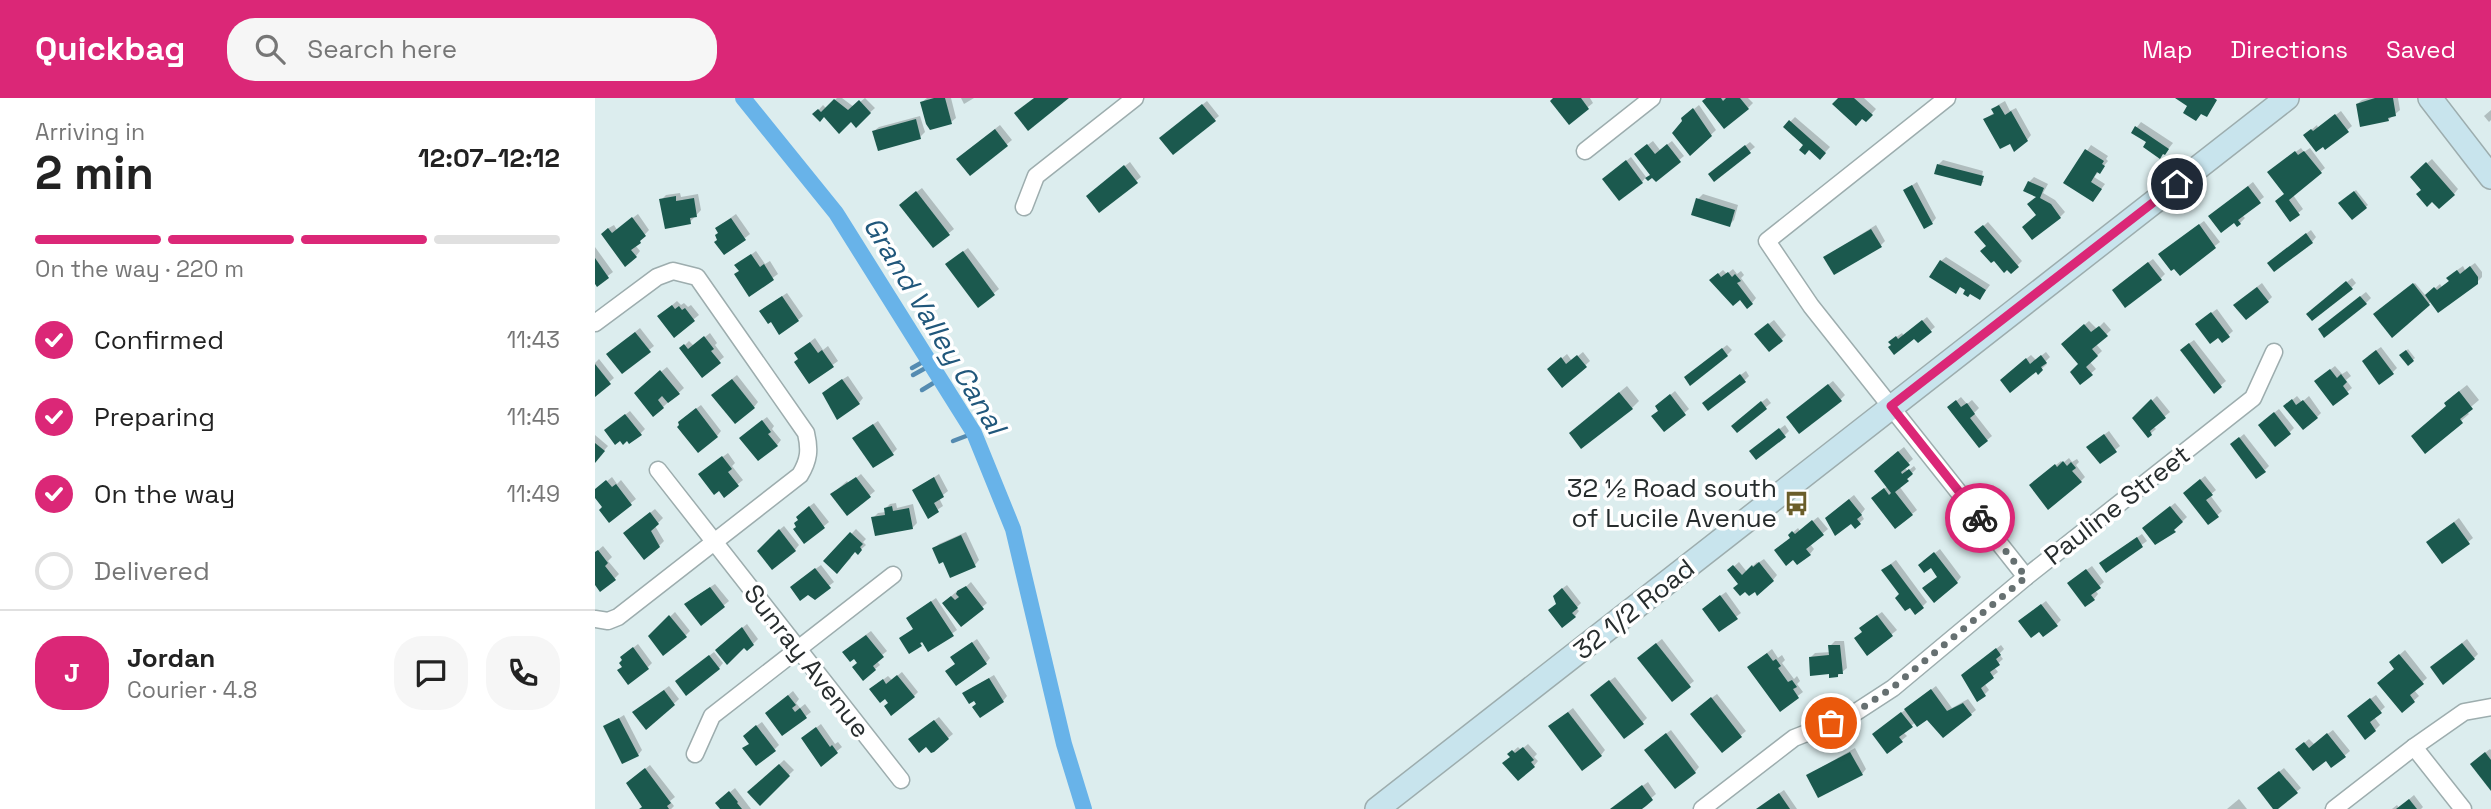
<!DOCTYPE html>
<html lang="en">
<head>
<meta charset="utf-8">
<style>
	:root { --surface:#fff; --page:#f6f6f6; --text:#222; --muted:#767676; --line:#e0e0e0; --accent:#db2777 }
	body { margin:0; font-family:"Space Grotesk",sans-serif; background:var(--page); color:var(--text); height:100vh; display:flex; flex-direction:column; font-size:26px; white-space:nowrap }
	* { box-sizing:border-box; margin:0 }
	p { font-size:23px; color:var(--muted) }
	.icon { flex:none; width:38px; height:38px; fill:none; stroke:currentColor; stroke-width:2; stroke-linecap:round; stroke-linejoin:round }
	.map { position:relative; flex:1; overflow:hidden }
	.side { display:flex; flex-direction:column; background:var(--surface); width:595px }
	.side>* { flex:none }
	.pin { position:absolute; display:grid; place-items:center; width:60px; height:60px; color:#fff; margin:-30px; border:4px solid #fff; border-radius:50%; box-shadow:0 2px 7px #0007 }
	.courier { position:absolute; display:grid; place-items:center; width:70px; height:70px; margin:-35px; border:5px solid #db2777; border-radius:50%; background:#fff; color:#222; box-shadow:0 2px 9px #0007 }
	.headline em { font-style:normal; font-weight:800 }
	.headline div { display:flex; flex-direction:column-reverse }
	.headline { display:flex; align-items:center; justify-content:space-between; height:119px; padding:0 35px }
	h1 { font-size:46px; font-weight:800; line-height:52px }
	.bar { display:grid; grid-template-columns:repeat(4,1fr); gap:10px 7px; align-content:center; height:84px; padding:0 35px }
	.bar i { height:9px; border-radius:5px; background:var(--line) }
	.bar .selected { background:var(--accent) }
	.bar p { grid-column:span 4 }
	.line { display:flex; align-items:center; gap:18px; padding:0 35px; border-top:2px solid var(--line) }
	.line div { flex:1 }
	.round { display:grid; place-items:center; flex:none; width:74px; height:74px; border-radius:28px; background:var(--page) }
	ol { padding:0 35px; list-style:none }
	li { display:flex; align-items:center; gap:21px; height:77px }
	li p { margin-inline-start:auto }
	li .icon { padding:7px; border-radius:50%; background:var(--accent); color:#fff; stroke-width:4 }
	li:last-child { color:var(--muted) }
	li i { width:38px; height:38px; border:4px solid var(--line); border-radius:50% }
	header { display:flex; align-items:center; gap:42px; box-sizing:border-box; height:98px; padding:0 35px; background:var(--accent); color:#fff }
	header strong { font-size:33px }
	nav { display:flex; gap:38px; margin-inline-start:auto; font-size:24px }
	.search { width:490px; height:63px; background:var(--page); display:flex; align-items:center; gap:18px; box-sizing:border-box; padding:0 24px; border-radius:28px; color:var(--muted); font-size:26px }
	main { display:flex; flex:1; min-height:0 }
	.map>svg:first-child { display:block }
	.shadow { fill:#0003 }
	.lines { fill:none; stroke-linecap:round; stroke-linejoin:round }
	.stream { stroke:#548bb1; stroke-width:4.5 }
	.canal { stroke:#68b3e9; stroke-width:16 }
	.building { fill:#1b594e }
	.street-casing { stroke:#9dadae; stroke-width:19 }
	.secondary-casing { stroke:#9dadae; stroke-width:26 }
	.street { stroke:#fff; stroke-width:16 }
	.secondary { stroke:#c8e4ed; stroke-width:23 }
	.done { stroke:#667071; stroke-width:7; stroke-dasharray:0 12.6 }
	.route { stroke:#db2777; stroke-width:9 }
	.labels { text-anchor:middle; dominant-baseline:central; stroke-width:7; stroke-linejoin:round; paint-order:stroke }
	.poi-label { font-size:26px; fill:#272d2e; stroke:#fff; text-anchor:end }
	.street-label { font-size:26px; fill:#272d2e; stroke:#fff }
	.water-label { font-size:28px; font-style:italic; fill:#20577b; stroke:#fff }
</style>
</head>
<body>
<header>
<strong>Quickbag</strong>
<div class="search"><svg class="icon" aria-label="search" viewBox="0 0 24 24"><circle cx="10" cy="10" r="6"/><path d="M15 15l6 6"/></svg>Search here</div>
<nav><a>Map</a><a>Directions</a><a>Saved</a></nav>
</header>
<main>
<section class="side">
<div class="headline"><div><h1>2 min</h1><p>Arriving in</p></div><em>12:07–12:12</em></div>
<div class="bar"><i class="selected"></i><i class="selected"></i><i class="selected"></i><i></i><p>On the way · 220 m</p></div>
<ol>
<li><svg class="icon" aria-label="check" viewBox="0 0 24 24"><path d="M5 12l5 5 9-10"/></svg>Confirmed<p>11:43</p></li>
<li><svg class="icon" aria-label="check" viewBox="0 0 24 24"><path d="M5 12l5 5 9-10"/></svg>Preparing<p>11:45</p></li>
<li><svg class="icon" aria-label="check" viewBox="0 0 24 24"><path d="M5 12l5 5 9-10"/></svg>On the way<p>11:49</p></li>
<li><i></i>Delivered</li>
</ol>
<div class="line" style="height:126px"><b class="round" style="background:var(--accent);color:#fff">J</b><div><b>Jordan</b><p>Courier · 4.8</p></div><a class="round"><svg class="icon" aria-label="chat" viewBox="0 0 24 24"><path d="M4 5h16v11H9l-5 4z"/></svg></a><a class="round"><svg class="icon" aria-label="phone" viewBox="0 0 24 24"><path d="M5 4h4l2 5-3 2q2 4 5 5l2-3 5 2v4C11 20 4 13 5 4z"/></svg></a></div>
</section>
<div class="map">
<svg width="1896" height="711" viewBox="0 0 1896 711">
	<rect width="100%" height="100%" fill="#dcedee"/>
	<g class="shadow">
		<path d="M242,0h5l12,9 11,-9 10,10 -19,17 -5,-5 -36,-6 8,-9 3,3z"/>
		<path d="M332,0h24l5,20 -5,4 -29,-20z"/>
		<path d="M366,0h13l-10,6z"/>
		<path d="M960,0h35l3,5 -24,19z"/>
		<path d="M1113,0h40l5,5 -5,5z"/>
		<path d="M1245,0h24l12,11 -10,11z"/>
		<path d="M1774,0h29l2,12 -12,10 -31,-16 5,-4z"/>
		<path d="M612,3l12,15 -5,4 -48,14z"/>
		<path d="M1410,3l5,10 6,-3 15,27 -4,5 -17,2 -25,-23 10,-7 -2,-2 5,-5z"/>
		<path d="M1104,7l17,25 -26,24 -2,-40z"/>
		<path d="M1896,12v10l-2,2 -5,-6z"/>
		<path d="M1746,13l11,15 -26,22 -16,-17 7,-6 1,3z"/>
		<path d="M325,18l5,16 -5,5 -46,-6 5,-4z"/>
		<path d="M1200,19l35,30 -10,11 -35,-31z"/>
		<path d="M1546,24l32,21 -8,10 -32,-21z"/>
		<path d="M405,27l12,15 -42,34 -7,-20z"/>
		<path d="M1058,43l7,9 12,-9 12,15 -28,23 -15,-29z"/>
		<path d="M1155,44l5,5 -40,32v-9z"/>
		<path d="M1496,47l17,11 -2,3 2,2 -14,16 11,7 -12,16 -27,-18z"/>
		<path d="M1706,50l3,4 6,-4 15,20 -32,27 10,14 -12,10 -5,-25 -12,-26z"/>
		<path d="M1036,59l15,20 -4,5 -33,-7z"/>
		<path d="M1837,61l26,30 -4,5 -21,5 -10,-10 -6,-17z"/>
		<path d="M1348,62l40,11 -2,10h3l-3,3 -43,-19z"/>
		<path d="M535,64l11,15 -5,4 -43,10z"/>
		<path d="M1439,79l14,7 -5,9 12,7 10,12 -5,5 -22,-2 1,-19 -10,-14z"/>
		<path d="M1322,84l19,36 -4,5 -27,-33z"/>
		<path d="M1658,84l11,15 -22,18 3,3 -7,7 -23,-13z"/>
		<path d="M327,90l32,41 -21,17 -27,-46z"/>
		<path d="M1761,92l12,15 -16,13 -11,-15z"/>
		<path d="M85,95l1,4 17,-3 3,16 -11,12 -29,-22 5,-5z"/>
		<path d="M1108,96l35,11 -4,15 -5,5 -36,-12 5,-14z"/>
		<path d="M43,116l11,16 -14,15 5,6 -4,5 -29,-27 7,-4 3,5z"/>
		<path d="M141,116l14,20 -5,4 -23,-14z"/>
		<path d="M1609,123l16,21 -40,31 -15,-23z"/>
		<path d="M1393,124l34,39 -11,11 -34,-40z"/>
		<path d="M1281,127l9,16 -4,4 -56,12z"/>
		<path d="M1716,132l5,7 -4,5 -38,16z"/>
		<path d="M0,149l18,25 -16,12 -2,-3z"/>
		<path d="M373,150l31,41 -21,17 -26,-46z"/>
		<path d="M161,153l9,13 5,-3 8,13 -28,20 -13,-29z"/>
		<path d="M1351,159l44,28 -6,8 -16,-3 -27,-29z"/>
		<path d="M1558,161l12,15 -5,5 -42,6z"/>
		<path d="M1880,165l7,9v5l-10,10 -40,14 -40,34 -17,-21 40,-31 11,13 14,-12 2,3 8,-7 3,-7 10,-7 2,4z"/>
		<path d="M1138,171l4,5 4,-3 3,4 -3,3 15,20 -4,5 -36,-27 7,-6 4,4z"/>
		<path d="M1757,180l4,5 -4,4 -39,22z"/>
		<path d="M1667,185l10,14 -4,4 -28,-1z"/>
		<path d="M1771,194l5,6 -5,5 -42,22z"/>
		<path d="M192,195l16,23 -5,4 -32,-13z"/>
		<path d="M82,203l4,4 3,-2 4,4 3,-2 8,10 -25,20 -10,-23z"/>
		<path d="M1622,211l16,22 -11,10 -20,-21z"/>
		<path d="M1332,219l8,10 -5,4 -15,5 -21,17 1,-15 7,-5 2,3z"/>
		<path d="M1179,222l12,15 -5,5 -20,-10z"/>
		<path d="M1494,223l8,8 7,-7 7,8 -15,14 6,7 -12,11 6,7 -15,13 -1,-18 -17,-20z"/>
		<path d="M45,230l14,18 -5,4h-36z"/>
		<path d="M115,235l7,10 -2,2 9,12 -22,18 -20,-27 7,-7 5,5z"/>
		<path d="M220,240l8,12 5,-4 10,15 -29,21 -13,-29z"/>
		<path d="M1599,242l32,41 -12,10 -27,-46z"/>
		<path d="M1132,247l5,5 -5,5 -37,18z"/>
		<path d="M1786,249l16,21 -5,5 -24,-17z"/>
		<path d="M1813,251l7,9 -7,6 -7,-9z"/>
		<path d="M988,254l7,9 -27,25 -9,-21 13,-11 5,7z"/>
		<path d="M1451,254l4,5 -5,5 2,2 -9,8 -2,-3 -30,6 25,-20 5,5z"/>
		<path d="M4,261l15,19 -19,16v-31z"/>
		<path d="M1740,268l7,8 5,-3 4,5 -5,4 6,8 -19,15 -12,-26z"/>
		<path d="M72,269l17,21 -21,19 -22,-19z"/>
		<path d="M1151,273l3,5 -4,4 -37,19z"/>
		<path d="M142,277l21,27 -4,5 -36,-17z"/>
		<path d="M253,278l15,22 -4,5 -30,-15z"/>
		<path d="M1238,283l12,14 -5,5 -47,12z"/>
		<path d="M1872,287l12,15 -13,11 3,3 -8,7 -13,-15 5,-10z"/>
		<path d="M1032,288l12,15 -7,7 -53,18z"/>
		<path d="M1080,293l14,18 -25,21 -4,-19 2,-9z"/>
		<path d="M1562,298l13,16 -17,14 3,3 -8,7 -14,-18z"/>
		<path d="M1702,298l5,6 7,-6 12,17 -4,4 -27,-15z"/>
		<path d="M1366,299l6,7 5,-4 7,8 -5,5 18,23 -5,4 -33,-37z"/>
		<path d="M1172,300l4,5 -34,28v-10z"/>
		<path d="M106,307l20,26 -4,5 -33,-18z"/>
		<path d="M1684,311l15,19 -5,5 -24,-13z"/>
		<path d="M35,313l15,18 -5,5 -29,-8z"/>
		<path d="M172,319l7,9 -2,3 9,11 -4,5 -31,-12z"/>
		<path d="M283,323l19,28 -4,4 -34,-19z"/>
		<path d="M1190,327l4,6 -4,4 -29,12z"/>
		<path d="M1514,333l11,15 -5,4 -22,-7z"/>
		<path d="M1649,336l25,32 -4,4 -28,-30z"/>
		<path d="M0,337l13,11 -13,15z"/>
		<path d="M1309,349l9,12 -9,8 4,4 6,-5 2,3 -5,5 1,1 -13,11 18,24 -5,4 -34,-21 10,-7 -8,-20z"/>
		<path d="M133,355l7,10 -3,3 11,14 -19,15 -19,-25z"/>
		<path d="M1474,360l3,4 5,-3 2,3 -3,3 9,12 -4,4h-45l25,-20 2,2z"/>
		<path d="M266,376l14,17 -28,23 -15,-20 15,-13 2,3z"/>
		<path d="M344,376l9,17 -9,7 4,8 -15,10 -13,-26z"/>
		<path d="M1610,378l11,14 -6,5 12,16 -13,12 -19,-35z"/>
		<path d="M17,379l5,7 4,-4 15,19 -27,21 -14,-29z"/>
		<path d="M1259,397l11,14 -4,5 3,5 -8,7 -24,-13z"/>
		<path d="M219,405l15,19 -25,20 -4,-23 2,-7z"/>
		<path d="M301,405l1,5 16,-4 4,19 -5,5 -39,-10 5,-5 8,-1v-4l4,-4z"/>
		<path d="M1580,405l12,14 -21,20 -17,-13z"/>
		<path d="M60,411l8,9 -8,8 9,15 -5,5 -29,-17z"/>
		<path d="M1223,419l10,12 -18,15 4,5 -4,5 -20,-19 8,-7 2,3z"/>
		<path d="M1864,420l14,20 -5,4h-40z"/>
		<path d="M189,428l15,19 -4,5 -26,-11z"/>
		<path d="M261,431l10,10 -3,3 3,3 -8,7 -3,-2 -6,6 2,2 -14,14 -11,-11z"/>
		<path d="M371,434l13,28 -4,5 -41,-16 5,-5z"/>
		<path d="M1547,436l5,7 -41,29v-11z"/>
		<path d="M8,448l9,11 -4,4 11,13 -5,5 -19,5v-31z"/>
		<path d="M1345,451l21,28 -4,5 -18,-6 -14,-15z"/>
		<path d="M1169,461l13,16 -4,5 -33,4 -10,-14 9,-8 8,10 10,-10 1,1z"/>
		<path d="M1301,462l31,42 -4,4 -22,-12 -13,-28z"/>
		<path d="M226,467l13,17 -21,16 -17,-15z"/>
		<path d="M1497,468l12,16 -9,8 3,4 -4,5 -20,-20z"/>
		<path d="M376,484l16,21 -26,22 -13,-26 8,-7 2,2z"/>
		<path d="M120,486l14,17 -27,22 -11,-23z"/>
		<path d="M972,487l14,18 -5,5 3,3 -4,5 -17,-13 1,-12z"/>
		<path d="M1131,494l15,21 -21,16 -11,-25z"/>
		<path d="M341,500l21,32 -28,20 -6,-8 -13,9 5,-23 -7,-10z"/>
		<path d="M1451,503l15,19 -5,5 -31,-8z"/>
		<path d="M80,514l15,19 -4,4 -36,1z"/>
		<path d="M1287,514l15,18 -29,23 -4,-21 2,-9z"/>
		<path d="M152,526l11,15 -5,5 -31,1z"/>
		<path d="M276,533l16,20 -11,9 4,5 -5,4 -16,-7 -10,-15z"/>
		<path d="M382,541l13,19 -4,5h-29l-5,-6z"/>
		<path d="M1067,541l32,42 -22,18 -28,-46z"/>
		<path d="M1872,541l11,15 -4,4 -37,5z"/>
		<path d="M1240,543h9l3,27 -10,8 -26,-19 4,-4 16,-1 -1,-6z"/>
		<path d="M43,546l14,19 -4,4 -24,-1 3,-13z"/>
		<path d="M1406,547l3,4 -5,5 4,5 -9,8 4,5 -14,11 5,7 -4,4 -17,-23z"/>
		<path d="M1177,551l6,9 4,-3 3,5 -3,3 12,16 3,-3 3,5 -3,3 6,8 -23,17 -26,-46z"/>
		<path d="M1810,552l22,28 -13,12 5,6 -17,15 -6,-53z"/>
		<path d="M119,554l9,11 -4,5 -37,9z"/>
		<path d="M307,574l16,20 -4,4 -24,6 -14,-17 12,-9 4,4z"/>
		<path d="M399,577l13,21 -4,5 -25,3 -3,-6 -11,-5z"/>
		<path d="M1020,579l32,41 -5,5 -45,-33z"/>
		<path d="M74,588l10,13 -32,29 -8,-20z"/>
		<path d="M1341,588l16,22 16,-9 8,11 -5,4 -44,3 -11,5 -13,10 4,4 -20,16 -8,-22z"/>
		<path d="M198,593l6,8 -3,4 4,5 5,-4 6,8 -28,22 -11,-25z"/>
		<path d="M1122,596l29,37 -24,20 -25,-42z"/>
		<path d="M1781,597l9,12 -11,10 6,8 -5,5 -21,-19z"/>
		<path d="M978,610l32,42 -4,5 -46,-33z"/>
		<path d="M29,617l18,35 -4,5 -33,-28z"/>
		<path d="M344,619l14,17 -5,4 -33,-3z"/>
		<path d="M167,624l17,23 -4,4 -24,-6 -2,-12z"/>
		<path d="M226,626l14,20 3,-2 4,5 -21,17 -13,-30z"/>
		<path d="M1076,632l28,37 -4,5 -44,-27z"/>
		<path d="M1738,632l17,21 -18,15 -6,-7 -24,-14 7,-6 5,5z"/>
		<path d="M933,646l9,10 -3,3 4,4 -4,5 -24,-12 8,-7 3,3z"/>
		<path d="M1260,650l11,21 -4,5 -54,1z"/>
		<path d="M1895,651l1,1v36l-14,-27z"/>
		<path d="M189,662l10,10 -34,33 -10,-11z"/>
		<path d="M55,667l25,32 -5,4 4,5 -3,3h-26l-12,-30z"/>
		<path d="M1689,670l17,20 -5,4 -32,-8z"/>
		<path d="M1053,684l8,12 -18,15h-27z"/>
		<path d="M140,690l16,21h-29v-10z"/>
		<path d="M1189,692l13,19h-39l5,-4z"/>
		<path d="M1819,697l9,12 -2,2h-29l5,-4 2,3z"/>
		<path d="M1644,701l8,10h-20z"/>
	</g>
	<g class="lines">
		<g class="stream">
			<path d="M317,270l16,-9"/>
			<path d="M318,277l18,-10"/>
			<path d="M327,292l18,-11"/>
			<path d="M358,343l21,-8"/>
		</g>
		<path class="canal" d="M148,0l93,115 138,220 39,96 51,215 20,65"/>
	</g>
	<g class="building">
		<path d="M339,0h11l7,26 -22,6 -4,-6 -6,-22z"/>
		<path d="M439,0h35l-41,33 -14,-18z"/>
		<path d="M958,0h28l8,11 -20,16 -19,-24z"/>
		<path d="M1111,0h15l2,3 3,-3h14l9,11 -25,20 -22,-28z"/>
		<path d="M1243,0h16l19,17 -7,7 -4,-3 -6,7 -24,-22z"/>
		<path d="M1580,0h39l3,2 -10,17 -6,-3 -5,7 -13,-8 4,-7z"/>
		<path d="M1780,0h18l3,18 -8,2 1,3 -29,6 -4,-23z"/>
		<path d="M239,1l14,11 11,-10 12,13 -15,15 -5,-6 -12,12 -15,-17 -4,5 -8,-8 6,-5 3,3z"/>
		<path d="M607,6l14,17 -43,34 -14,-17z"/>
		<path d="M1404,7l6,10 6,-4 17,30 -14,11 -4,-8 -10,5 -17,-30 11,-5 -3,-5z"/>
		<path d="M1098,10l19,28 -22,20 -18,-23 10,-12 -1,-3z"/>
		<path d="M1740,16l14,18 -24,18 -2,-3 -7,5 -13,-17 8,-6 2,2z"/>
		<path d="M321,21l5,20 -43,12 -6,-20z"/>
		<path d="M1194,22l37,33 -6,7 -11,-10 -4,5 -6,-5 4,-5 -20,-18z"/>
		<path d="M1540,28l34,23 -4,6 -2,-1 -3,5 -17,-12 3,-5 -15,-9z"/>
		<path d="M400,31l13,17 -38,30 -14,-17z"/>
		<path d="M1052,46l8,10 12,-10 14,18 -25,20 -4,-4 -4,3 -3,-3 5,-3 -16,-21z"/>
		<path d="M1150,47l6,8 -37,29 -6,-8z"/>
		<path d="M1490,51l19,12 -2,3 3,2 -5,8 -3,-2 -6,10 11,7 -9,13 -30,-19z"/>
		<path d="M1700,53l3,4 6,-4 18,22 -33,27 11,15 -10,7 -15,-21 9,-7 -17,-22z"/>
		<path d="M1031,62l17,23 -24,18 -17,-22z"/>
		<path d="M1831,64l29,33 -16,14 -7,-7 -5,5 -11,-13 5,-4 -11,-13z"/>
		<path d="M1342,66l47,12 -3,10 -47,-12z"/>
		<path d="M529,67l14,18 -39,30 -13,-17z"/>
		<path d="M1433,83l16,7 -4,10 11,6 10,14 -29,22 -10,-13 14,-12 -9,-11 9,-7 -13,-6z"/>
		<path d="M1317,87l21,39 -9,5 -21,-39z"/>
		<path d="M1653,88l13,17 -23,17 3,4 -4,3 -3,-4 -13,10 -13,-17z"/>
		<path d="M321,93l34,44 -17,13 -34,-43z"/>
		<path d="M1759,93l13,17 -15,12 -14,-17z"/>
		<path d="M81,98v5l18,-3 3,19 -7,1 1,6 -26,5 -6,-30z"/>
		<path d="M1101,100l39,12 -5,17 -39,-12z"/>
		<path d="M37,119l14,19 -6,5 1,2 -10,7 6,7 -12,10 -24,-33 7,-6 4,5z"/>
		<path d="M136,120l15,22 -22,15 -10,-13 3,-2 -2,-5 3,-2 -3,-5z"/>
		<path d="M1604,126l17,24 -36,28 -6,-7 -3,2 -13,-17z"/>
		<path d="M1388,127l36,42 -8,7 -4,-4 -3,3 -10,-12 -3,2 -11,-12 6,-5 -12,-14z"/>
		<path d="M1276,131l11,18 -48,28 -11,-18z"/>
		<path d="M1711,135l7,10 -39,29 -7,-9z"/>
		<path d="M368,153l32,44 -17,13 -33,-44z"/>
		<path d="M156,156l9,13 4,-3 10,16 -25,17 -15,-23 5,-3 -5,-6z"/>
		<path d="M0,160l14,20 -12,9 -2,-3z"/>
		<path d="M1345,162l46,30 -6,10 -10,-6 -2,3 -5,-3 2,-4 -5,-3 -4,7 -27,-17z"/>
		<path d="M1553,164l14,18 -37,28 -13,-18z"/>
		<path d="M1875,168l8,11v7l-40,29 -13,-18 9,-8 3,3 12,-9 -3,-3 11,-8 3,4z"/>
		<path d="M1133,174l4,5 3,-3 6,7 -4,2 16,21 -6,5 -7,-9 -7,6 -24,-26 9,-7 3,4z"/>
		<path d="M1751,183l7,8 -41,32 -6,-7z"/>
		<path d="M1818,185l17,22 -38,33 -19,-24z"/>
		<path d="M1662,189l12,15 -23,18 -13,-15z"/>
		<path d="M187,198l17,25 -20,14 -8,-13 -3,2 -9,-13z"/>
		<path d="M1765,198l7,8 -43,34 -6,-9z"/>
		<path d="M77,207l3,4 4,-3 3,4 3,-2 10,13 -21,17 -17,-22z"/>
		<path d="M1616,214l19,25 -8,6 -4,-5 -8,6 -15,-20z"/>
		<path d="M1327,222l10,12 -14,11 -4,-4 -20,16 -6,-8 3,-2 -3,-3 8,-6 2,3z"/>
		<path d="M1173,225l15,18 -14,11 -15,-18z"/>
		<path d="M1489,226l7,8 8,-6 9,10 -16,13 6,7 -12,11 7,8 -13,10 -10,-13 8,-8 -17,-20z"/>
		<path d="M40,234l16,20 -29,22 -16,-20z"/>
		<path d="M109,238l10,13 -3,2 10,12 -19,15 -23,-30 5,-4 4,5z"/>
		<path d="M215,244l8,11 4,-3 12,17 -25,17 -15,-22 4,-3 -4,-6z"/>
		<path d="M1594,245l33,44 -8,7 -34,-44z"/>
		<path d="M1127,250l6,8 -38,30 -6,-9z"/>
		<path d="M1781,252l18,24 -15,11 -17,-24z"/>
		<path d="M1811,252l8,11 -6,5 -9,-11z"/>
		<path d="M982,257l10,12 -25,21 -15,-19 14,-12 5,7z"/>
		<path d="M1446,257l6,8 -6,4 2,3 -5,5 -2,-3 -26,21 -10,-13 26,-22 4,6z"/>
		<path d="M0,266l16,20 -16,13z"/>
		<path d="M1735,271l7,9 4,-4 6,8 -4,4 6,8 -16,12 -19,-25z"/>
		<path d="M65,272l20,24 -12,9 -6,-7 -4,4 6,8 -11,9 -19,-24z"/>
		<path d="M1145,276l6,8 -38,29 -6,-8z"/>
		<path d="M137,281l23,29 -20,16 -24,-29z"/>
		<path d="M247,281l18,25 -23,16 -15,-27z"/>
		<path d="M1233,286l14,17 -43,33 -13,-17z"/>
		<path d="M1864,293l14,18 -13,10 3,4 -38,31 -14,-18 35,-30 -2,-3z"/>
		<path d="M1024,294l14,17 -52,40 -12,-16z"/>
		<path d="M1075,296l16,21 -22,17 -13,-16 7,-5 -3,-5z"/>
		<path d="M1556,301l15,19 -16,13 2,4 -4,3 -16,-20z"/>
		<path d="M1697,301l4,6 7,-5 15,18 -15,12 -20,-24z"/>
		<path d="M1361,302l5,7 6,-4 8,11 -5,4 18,23 -9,7 -32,-41z"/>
		<path d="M1166,303l6,8 -30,24 -6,-7z"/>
		<path d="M101,310l22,29 -20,16 -21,-26 2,-2 -1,-3z"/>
		<path d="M1679,314l17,22 -16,13 -17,-22z"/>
		<path d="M30,316l17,21 -13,9 -2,-3 -4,4 -3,-4 -5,4 -11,-15z"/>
		<path d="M167,322l9,12 -3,2 10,12 -20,15 -19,-23z"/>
		<path d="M278,326l21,31 -21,13 -21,-30z"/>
		<path d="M1184,330l7,9 -30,23 -7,-9z"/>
		<path d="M1509,336l13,18 -17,12 -14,-17z"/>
		<path d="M1644,339l27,35 -10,7 -26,-35z"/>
		<path d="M0,345l10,8 -10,12z"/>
		<path d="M1303,353l12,14 -9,7 1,2 7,-5 4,5 -6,5 2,2 -14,11 18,23 -18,14 -24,-31 13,-10 5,7 2,-2 -17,-22z"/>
		<path d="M127,358l10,13 -4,3 11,14 -15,12 -5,-7 -5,4 -16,-21z"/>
		<path d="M1468,363l4,5 4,-4 5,6 -4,3 10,11 -34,28 -19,-25 26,-21 2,3z"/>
		<path d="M261,379l15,20 -24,19 -17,-22z"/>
		<path d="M339,379l10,20 -10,6 5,9 -11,7 -16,-29z"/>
		<path d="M1605,381l13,16 -7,5 13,17 -11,8 -25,-32z"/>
		<path d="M11,382l6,7 4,-3 16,21 -23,18 -10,-13 3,-3 -7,-9v-9z"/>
		<path d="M1254,401l13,16 -5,4 4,5 -6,5 -4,-5 -16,12 -10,-18z"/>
		<path d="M214,408l16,22 -21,16 -11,-15 3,-2 -2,-4 4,-3 -2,-3z"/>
		<path d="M297,408l1,5 16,-3 4,21 -38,7 -4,-19 14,-2 -1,-7z"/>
		<path d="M1575,408l13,16 -9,8 2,2 -21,13 -13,-17z"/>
		<path d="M55,414l9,12 -8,7 9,16 -16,13 -21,-27z"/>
		<path d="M1217,422l12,15 -18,14 5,6 -14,10 -4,-5 -7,6 -12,-16 16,-12 -2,-3 4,-4 3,3z"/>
		<path d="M1859,424l16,22 -28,20 -16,-22z"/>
		<path d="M184,431l17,22 -24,19 -15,-19z"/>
		<path d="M255,434l13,12 -3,3 2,3 -4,5 -3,-3 -18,22 -14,-13z"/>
		<path d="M366,437l15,32 -26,11 -7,-16 -4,2 -7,-16z"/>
		<path d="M1542,439l6,10 -37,26 -7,-10z"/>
		<path d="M3,452l10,13 -3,3 11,14 -16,12 -5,-7v-33z"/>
		<path d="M1339,454l24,31 -24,20 -12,-15 15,-11 -6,-9 -7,5 -6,-8z"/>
		<path d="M1164,464l15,19 -17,15 -2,-4 -6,4 -4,-4 -5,4 -7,-8 5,-4 -11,-14 6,-5 9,10 10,-10 1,2z"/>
		<path d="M1296,466l33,44 -9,7 -5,-7 -5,3 -10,-13 4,-4 -18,-24z"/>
		<path d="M220,470l16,20 -16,12 -7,-5 -8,6 -10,-14z"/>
		<path d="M1491,471l15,19 -10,7 4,5 -10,7 -18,-24z"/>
		<path d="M371,488l18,23 -23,18 -19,-24 9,-7 4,4 4,-3 -3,-3 1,-3z"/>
		<path d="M115,489l15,20 -24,19 -17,-22z"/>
		<path d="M967,490l16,20 -6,5 4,4 -14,11 -14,-18 8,-6 -3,-8z"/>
		<path d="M1125,497l18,24 -19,13 -17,-23z"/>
		<path d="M336,503l23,35 -26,16 -6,-10 -2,1 2,3 -13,8 -10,-16 14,-9 -7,-11z"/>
		<path d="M1446,506l17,22 -15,11 -4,-5 -8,6 -13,-17z"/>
		<path d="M74,517l18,22 -24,19 -15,-20z"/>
		<path d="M1282,517l16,21 -26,20 -13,-18 8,-6 -3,-4z"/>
		<path d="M147,529l12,18 -7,6 -3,-3 -17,17 -12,-15z"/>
		<path d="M271,537l18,22 -11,9 3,4 -13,11 -11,-14 5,-4 -3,-4 -4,3 -8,-10z"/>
		<path d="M377,544l15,22 -31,22 -11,-15 10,-7 -5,-7z"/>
		<path d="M1061,545l35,44 -19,15 -35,-44z"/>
		<path d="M1867,545l13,16 -32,26 -13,-18z"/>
		<path d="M1233,547h12l3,29h-5v3l-9,1v-4l-19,2 -1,-19 20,-2z"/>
		<path d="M38,549l16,22 -21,16 -11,-15 5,-3 -3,-4 3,-3 -2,-3z"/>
		<path d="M1401,550l5,7 -5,4 4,6 -10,7 4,6 -13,10 5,8 -9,6 -16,-27z"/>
		<path d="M1172,555l6,8 3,-2 5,7 -3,2 10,14 4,-2 5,7 -4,2 6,9 -19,14 -33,-45z"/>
		<path d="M1804,556l25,30 -14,11 5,7 -13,11 -25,-30 17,-14 -5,-7z"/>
		<path d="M114,557l11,14 -34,27 -11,-15z"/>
		<path d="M302,577l18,22 -24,19 -7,-10 4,-3 -3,-4 -5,4 -11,-14 14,-10 3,5z"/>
		<path d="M394,580l15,24 -24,16 -8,-11 4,-3 -2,-3 -5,3 -7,-11z"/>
		<path d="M1014,582l35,44 -20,15 -34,-44z"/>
		<path d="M1336,591l16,22 16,-8 9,12 -29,23 -16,-18 -10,7 -13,-18z"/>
		<path d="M69,592l11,15 -29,25 -14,-18z"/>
		<path d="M193,597l8,10 -4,3 3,4 5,-4 7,10 -25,18 -17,-23z"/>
		<path d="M1116,599l31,40 -20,16 -32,-39z"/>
		<path d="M1775,600l12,15 -12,9 6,9 -11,9 -18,-24z"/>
		<path d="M973,614l34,44 -20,15 -34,-45z"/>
		<path d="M1306,614l12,15 -14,10 4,5 -16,12 -15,-20z"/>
		<path d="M24,620l20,38 -17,8 -19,-38z"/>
		<path d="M339,622l15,19 -15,13 -3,1 -5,-6 -7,6 -11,-14z"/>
		<path d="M161,627l20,26 -20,15 -14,-18 7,-4 -6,-8z"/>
		<path d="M221,629l14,20 2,-2 6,8 -17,14 -20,-29z"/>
		<path d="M1071,635l30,40 -21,16 -31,-39z"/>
		<path d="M1732,635l19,24 -15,11 -5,-7 -13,10 -18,-22 9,-7 5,6z"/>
		<path d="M928,649l11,13 -3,2 4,5 -17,14 -16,-18 8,-6 -3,-3 5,-4 3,3z"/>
		<path d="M1255,654l13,23 -45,23 -12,-23z"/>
		<path d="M1890,654l6,8v31l-21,-27z"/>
		<path d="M184,666l11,12 -30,30 -13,-14z"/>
		<path d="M50,670l26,35 -4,3 2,3h-30l3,-2 -16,-24z"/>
		<path d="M1684,673l19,22 -20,16h-5l-16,-21z"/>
		<path d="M1047,687l11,15 -7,6 -4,3h-32z"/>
		<path d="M134,693l9,11 -1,1 5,6h-22l-5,-6z"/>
		<path d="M1184,695l11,16h-34z"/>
		<path d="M1814,701l8,10h-21z"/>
	</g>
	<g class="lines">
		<defs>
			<g id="street">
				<path d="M1352,0l-180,143 44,65 215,271"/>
				<path d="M990,53l67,-53"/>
				<path d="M429,109l12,-31 99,-78"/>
				<path d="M0,225l62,-46 16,-6 24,6 109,156c4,17 3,27 -6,42l-182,142 -10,4 -13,-2"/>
				<path d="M63,372l243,310"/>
				<path d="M1819,649l49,62"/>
				<path d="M100,656l17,-38 181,-141"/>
				<path d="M1107,711l92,-71 56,-22 43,-28 133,-111 227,-179 21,-46"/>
				<path d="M1739,711l80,-62 50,-35 27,-5"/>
			</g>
			<g id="secondary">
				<path d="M1835,0l61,79"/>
				<path d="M782,711l910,-711"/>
			</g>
		</defs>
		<use href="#street" class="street-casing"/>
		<use href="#secondary" class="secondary-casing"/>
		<use href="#street" class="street"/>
		<use href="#secondary" class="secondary"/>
	</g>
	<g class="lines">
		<path class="done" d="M1236,625l19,-7 42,-28 134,-111 -46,-59"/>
		<path class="route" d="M1385,420l-89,-112 286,-222"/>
	</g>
	<defs>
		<symbol id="bus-bare" viewBox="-9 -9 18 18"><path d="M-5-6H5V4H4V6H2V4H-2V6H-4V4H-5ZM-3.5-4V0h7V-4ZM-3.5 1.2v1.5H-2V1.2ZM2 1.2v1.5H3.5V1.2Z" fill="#6a5d2a" stroke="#fff" stroke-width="2.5" paint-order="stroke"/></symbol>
	</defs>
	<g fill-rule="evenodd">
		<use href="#bus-bare" x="1184" y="388" width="35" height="35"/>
	</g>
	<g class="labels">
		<g class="poi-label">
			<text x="1182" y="390">32 ½ Road south<tspan x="1182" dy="30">of Lucile Avenue</tspan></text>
		</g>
		<g class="street-label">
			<text transform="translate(1522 407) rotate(-38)">Pauline Street</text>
			<text transform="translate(1039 511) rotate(-38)">32 1/2 Road</text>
			<text transform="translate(212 563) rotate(52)">Sunray Avenue</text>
		</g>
		<g class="water-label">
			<text transform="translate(340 227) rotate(59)">Grand Valley Canal</text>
		</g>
	</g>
</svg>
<div class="pin" style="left:1236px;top:625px;background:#ea580c"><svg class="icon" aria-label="bag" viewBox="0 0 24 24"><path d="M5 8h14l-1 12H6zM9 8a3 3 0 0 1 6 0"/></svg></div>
<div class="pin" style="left:1582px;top:86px;background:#1f2937"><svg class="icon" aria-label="home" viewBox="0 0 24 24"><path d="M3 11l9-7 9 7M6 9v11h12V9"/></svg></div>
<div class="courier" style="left:1385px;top:420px"><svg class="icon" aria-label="bike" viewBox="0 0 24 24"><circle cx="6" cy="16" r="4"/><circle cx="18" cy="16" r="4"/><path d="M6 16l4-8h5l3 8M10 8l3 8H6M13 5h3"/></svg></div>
</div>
</main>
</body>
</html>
